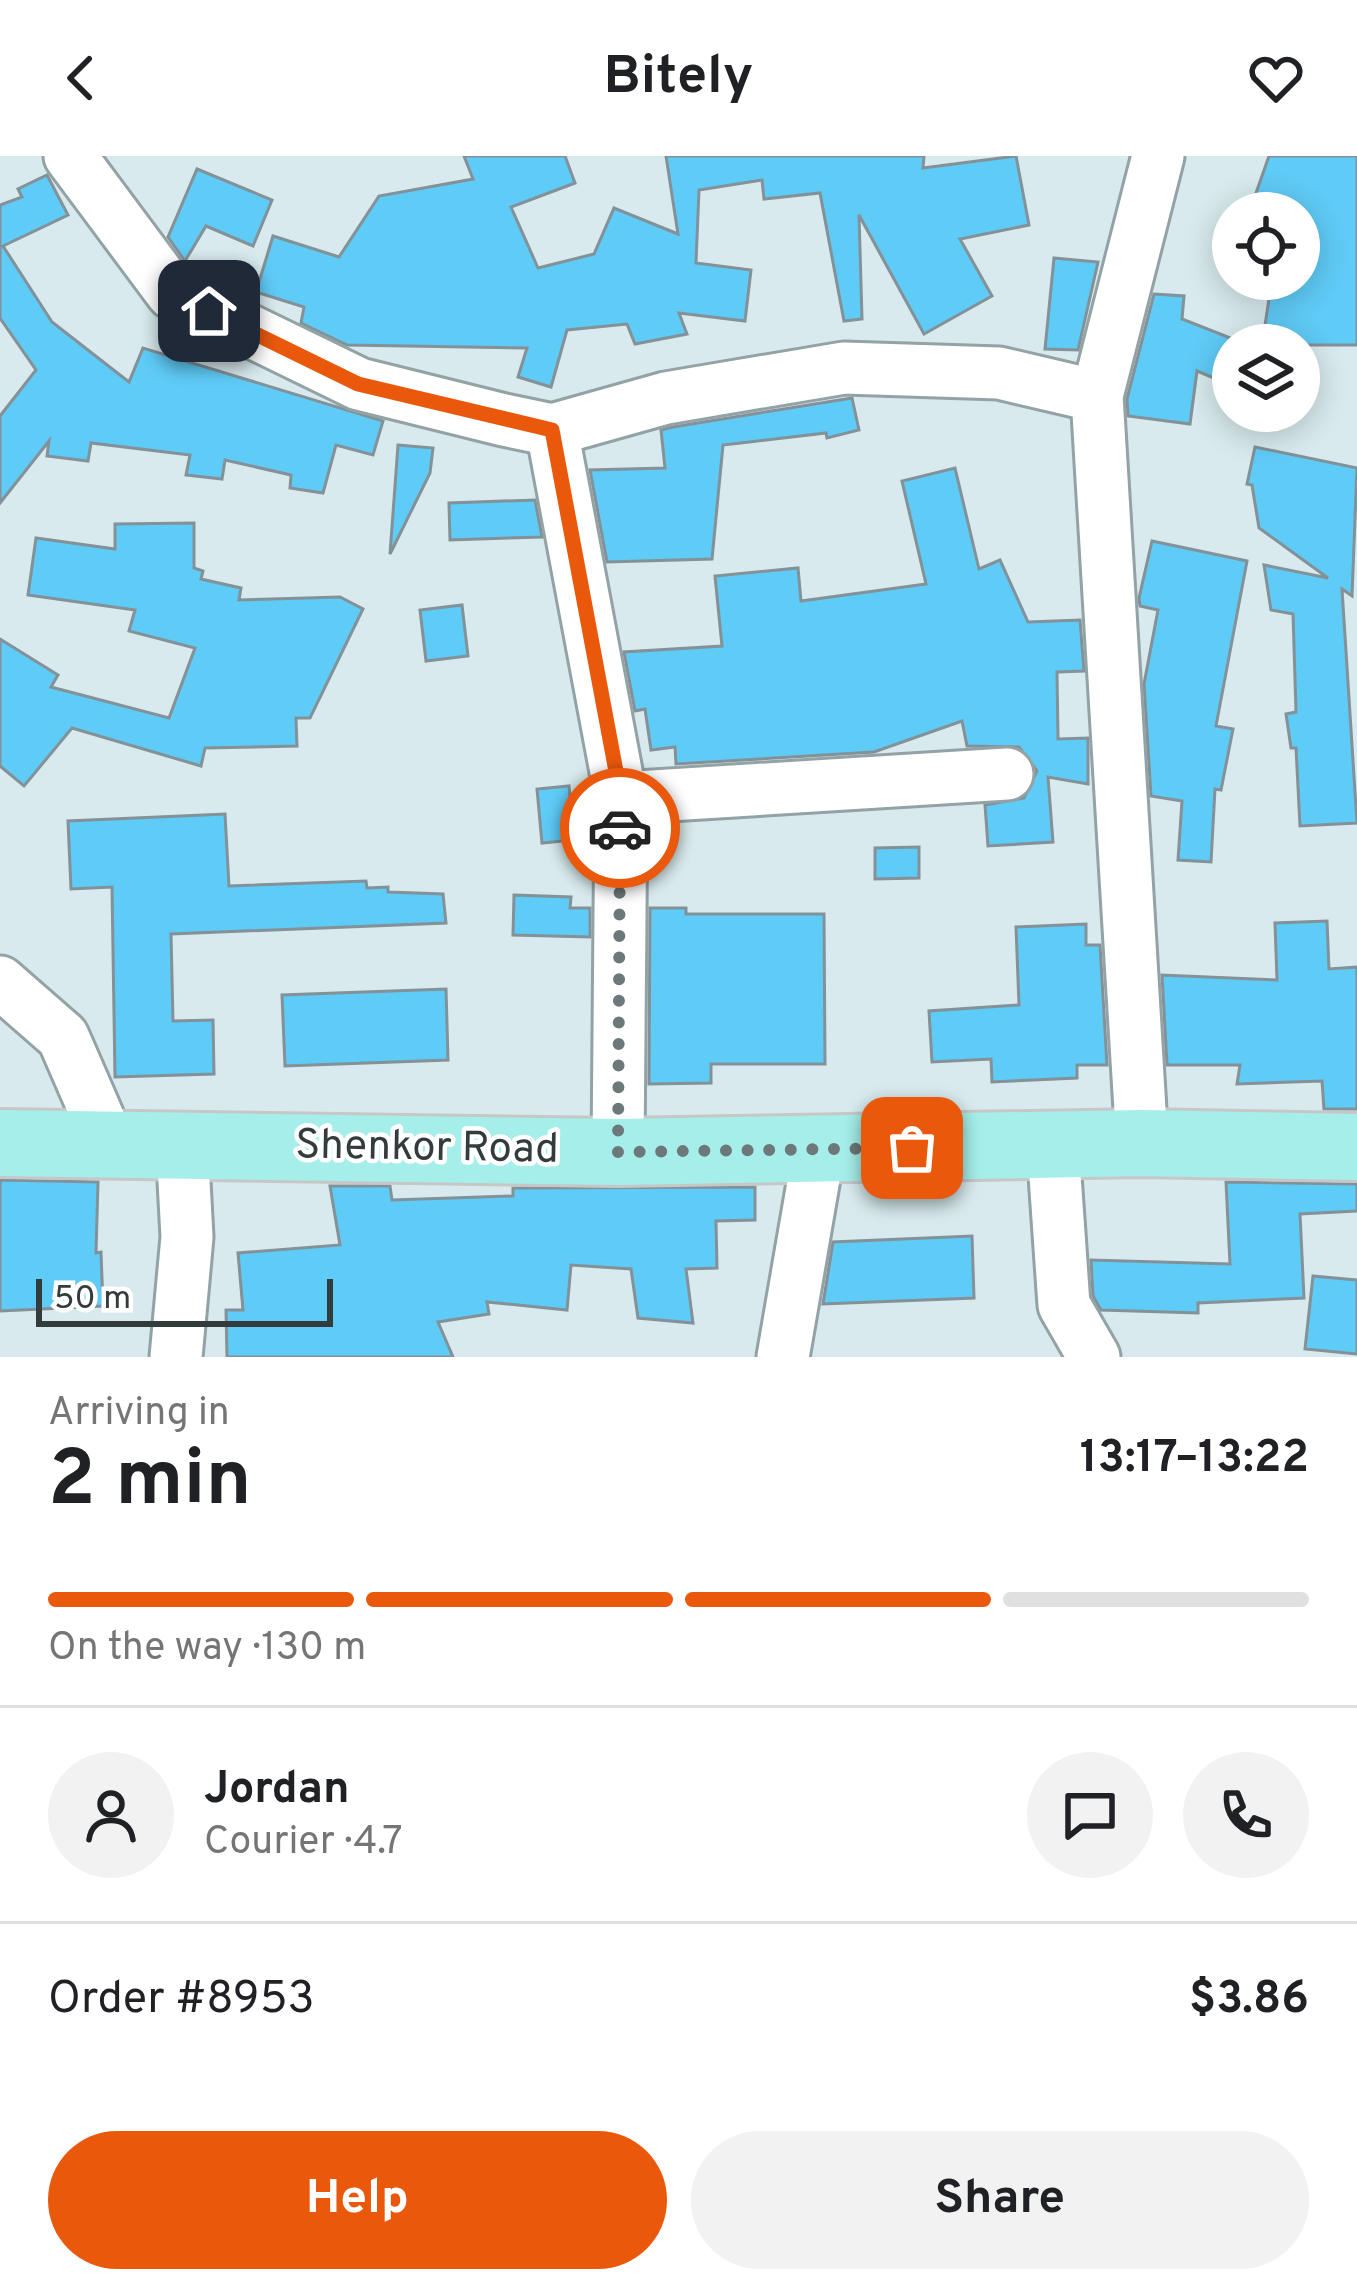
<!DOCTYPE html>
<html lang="en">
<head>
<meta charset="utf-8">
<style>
	:root { --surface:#fff; --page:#f2f2f2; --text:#202124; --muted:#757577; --line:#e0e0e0; --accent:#ea580c }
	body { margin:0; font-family:Overpass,sans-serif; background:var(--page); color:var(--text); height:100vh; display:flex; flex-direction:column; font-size:45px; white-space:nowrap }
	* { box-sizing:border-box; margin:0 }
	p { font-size:39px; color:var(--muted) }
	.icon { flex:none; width:66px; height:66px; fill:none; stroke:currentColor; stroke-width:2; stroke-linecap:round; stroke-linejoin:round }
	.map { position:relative; height:1201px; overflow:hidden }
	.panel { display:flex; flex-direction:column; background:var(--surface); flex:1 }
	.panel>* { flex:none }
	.fabs { position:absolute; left:1212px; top:36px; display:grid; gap:24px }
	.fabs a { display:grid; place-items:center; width:108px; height:108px; border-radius:50%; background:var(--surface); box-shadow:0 6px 30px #0003; font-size:60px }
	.scale { position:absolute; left:36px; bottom:30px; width:297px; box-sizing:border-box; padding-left:12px; border:6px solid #343b3c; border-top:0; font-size:33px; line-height:42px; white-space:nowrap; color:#343b3c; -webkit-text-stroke:9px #fff; paint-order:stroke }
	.pin { position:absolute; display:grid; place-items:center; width:102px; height:102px; color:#fff; margin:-51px; border-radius:24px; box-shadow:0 6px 18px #0006 }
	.courier { position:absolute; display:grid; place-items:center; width:120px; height:120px; margin:-60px; border:9px solid #ea580c; border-radius:50%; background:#fff; color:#222; box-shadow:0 3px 15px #0007 }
	.summary em { font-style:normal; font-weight:700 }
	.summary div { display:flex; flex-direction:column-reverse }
	.summary { display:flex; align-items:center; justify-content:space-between; height:204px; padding:0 48px }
	h1 { font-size:78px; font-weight:700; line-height:90px }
	.bar { display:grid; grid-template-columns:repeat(4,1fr); gap:18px 12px; align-content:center; height:144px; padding:0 48px }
	.bar i { height:15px; border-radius:9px; background:var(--line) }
	.bar .selected { background:var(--accent) }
	.bar p { grid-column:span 4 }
	.line { display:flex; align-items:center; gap:30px; padding:0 48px; border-top:3px solid var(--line) }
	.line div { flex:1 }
	.round { display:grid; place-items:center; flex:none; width:126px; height:126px; border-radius:63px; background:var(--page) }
	.action { display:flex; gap:24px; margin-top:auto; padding:24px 48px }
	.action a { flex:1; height:138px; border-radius:72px; background:var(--accent); color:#fff; font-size:48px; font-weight:700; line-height:138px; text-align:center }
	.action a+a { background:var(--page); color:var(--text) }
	header { display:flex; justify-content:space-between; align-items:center; height:156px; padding:0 48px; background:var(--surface); font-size:54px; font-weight:700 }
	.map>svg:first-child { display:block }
	.building { fill:#5fcbf7; stroke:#839198; stroke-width:3 }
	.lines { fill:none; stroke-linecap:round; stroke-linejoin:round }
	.minor-casing { stroke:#92a2a5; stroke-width:57 }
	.major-casing { stroke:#c6c8c8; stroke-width:72 }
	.minor { stroke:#fff; stroke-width:51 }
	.major { stroke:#a5eee9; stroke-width:66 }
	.done { stroke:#6d787a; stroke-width:12; stroke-dasharray:0 21.6 }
	.route { stroke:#ea580c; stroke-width:15 }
	.labels { text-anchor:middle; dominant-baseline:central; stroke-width:9; stroke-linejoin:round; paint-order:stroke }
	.street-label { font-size:42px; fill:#343b3c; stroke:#fff }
</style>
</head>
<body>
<header><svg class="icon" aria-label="back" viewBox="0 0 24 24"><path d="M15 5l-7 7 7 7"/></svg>Bitely<svg class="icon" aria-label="heart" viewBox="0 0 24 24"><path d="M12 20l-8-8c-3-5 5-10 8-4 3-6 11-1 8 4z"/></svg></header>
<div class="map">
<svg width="1357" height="1201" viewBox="0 0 1357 1201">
	<rect width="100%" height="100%" fill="#d8eaed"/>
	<g class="building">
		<path d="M464,0h101l10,27 -64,24 27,61 56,-14 20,-46 64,26 -12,-78h258l-1,12 93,-12 13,69 -69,14 32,57 -68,38 -65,-119 3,104 -18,2 -24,-128 -56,6 -2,-19 -63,10 -3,73 55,7 -6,51 -66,-8 8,21 -52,10 -8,-20 -60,6 -16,57 -33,-10 9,-29 -180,-3 -46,-22 3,-16 -48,-15 17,-56 66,21 40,-61 94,-17z"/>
		<path d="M1269,0h88v189h-95l10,-66h27v-66h-50z"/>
		<path d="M197,13l75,31 -19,46 -47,-20 -21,35 -17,-24z"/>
		<path d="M47,19l21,40 -65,31 49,76 77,60 14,-34 240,73 -10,34 -37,-10 -13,48 -33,-5 1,-13 -66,-15 -3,19 -36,-4 4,-20 -99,-12 -3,18 -41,-5 2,-15 -49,62v-87l36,-46 -36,-52v-113l22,-8 -4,-8z"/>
		<path d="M1054,102l44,4 -20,88 -33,-1z"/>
		<path d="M1154,138l30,2 -2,23 51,20v47l-36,-15 -7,53 -62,-8 -1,-17z"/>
		<path d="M852,242l7,32 -32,8 -1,-5 -103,12 -11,114 -105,3 -17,-92 75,-2 -4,-38 12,-3z"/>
		<path d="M398,289l35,3 -3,25 -40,81z"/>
		<path d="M1255,291l102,21 -5,128 -10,-7 15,234 -57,3 -4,-78h-5l-5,-34 10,-2 -3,-98 -22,-4 -7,-45 64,13 -69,-50 -7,-43 -5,-1z"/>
		<path d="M955,312l24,101 21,-9 28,62 52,-2 4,51 -27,1 1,67 30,-1v46l-40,-7 5,65 -65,4 -3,-41 39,-7 13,-27 -18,-24 -52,-1 -5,-25 -88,31 -198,12 -1,-17 -24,3 -6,-41 -10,2 -11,-59 98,-6 -7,-70 83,-8 3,33 125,-17 -24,-103z"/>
		<path d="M535,344l7,37 -92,3 -1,-37z"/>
		<path d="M194,367v45l9,3 -2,8 40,9 -2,12 101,-3 23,12 -53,109h-14l1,28 -92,2 -4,18 -129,-38 -48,58 -24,-20v-127l58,36 -7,12 118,31 26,-70 -66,-17 6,-21 -107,-15 8,-57 79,11v-25z"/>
		<path d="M1152,385l95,20 -31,165 17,3 -12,61 -6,-1 -4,73 -33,-2 4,-59 -31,-5 -7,-112 14,-74 -18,-4 -1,-8z"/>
		<path d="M462,449l6,51 -42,5 -6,-51z"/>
		<path d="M569,630l5,54 -32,3 -5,-54z"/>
		<path d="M225,658l4,72 137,-5 1,7 21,-1v5l55,2 3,29 -275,11 2,87 40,-1 1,54 -99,3 -3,-190 -41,2 -3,-68z"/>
		<path d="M919,691v31l-44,1v-31z"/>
		<path d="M514,739l57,2 -1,11h20v29l-77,-2z"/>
		<path d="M650,752h36v6h138l1,150h-114v19l-62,1z"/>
		<path d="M1327,765l2,48 28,-2v142h-33l-2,-28 -85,3 3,-19h-73l-5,-90 115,5 -2,-57z"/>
		<path d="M1086,768v21h14l7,120h-30v13l-85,4 -1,-23 -59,3 -3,-51 90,-6 -3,-78z"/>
		<path d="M446,833l2,71 -163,6 -3,-71z"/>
		<path d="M0,1024l98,2 -2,71 5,-1 2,54 -103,5z"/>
		<path d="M1226,1026l131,2v27l-57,3 4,84 -106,5v10l-97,-3 -8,-14 -2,-36 139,4z"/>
		<path d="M330,1030h60l2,14 121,-4v-8l242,-1v33l-39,1 1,47 -31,1 7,54 -55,-5 -7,-49 -60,-4 -4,45 -80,-8 2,12 -51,8 15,35h-226l-1,-47h17l-5,-57 102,-8z"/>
		<path d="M972,1080l2,62 -151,6 10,-62z"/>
		<path d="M1313,1120l44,4v74l-52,-5z"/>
	</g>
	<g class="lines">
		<defs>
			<g id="minor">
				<path d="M70,0l102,137 187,91 145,36 48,10 114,-32 178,-30 155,5 98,23"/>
				<path d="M552,274l69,368 -3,354"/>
				<path d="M621,642l386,-24"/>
				<path d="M0,826l63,55 46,106"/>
				<path d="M1142,987l-45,-747 61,-240"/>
				<path d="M1053,991l11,158 30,52"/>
				<path d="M176,1201l11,-120 -5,-93"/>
				<path d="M783,1201l36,-208"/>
			</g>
			<path id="major" d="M0,987l618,9 524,-9 215,4"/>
		</defs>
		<use href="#minor" class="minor-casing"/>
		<use href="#major" class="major-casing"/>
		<use href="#minor" class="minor"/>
		<use href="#major" class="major"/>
	</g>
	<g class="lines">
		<path class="done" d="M620,672l-2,324 294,-4"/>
		<path class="route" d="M209,155l149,73 194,46 69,368 -1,30"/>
	</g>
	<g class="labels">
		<g class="street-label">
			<text transform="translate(427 993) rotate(1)">Shenkor Road</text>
		</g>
	</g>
</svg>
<div class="fabs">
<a><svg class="icon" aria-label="locate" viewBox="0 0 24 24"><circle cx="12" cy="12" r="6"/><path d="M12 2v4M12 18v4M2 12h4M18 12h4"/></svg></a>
<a><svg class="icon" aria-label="layers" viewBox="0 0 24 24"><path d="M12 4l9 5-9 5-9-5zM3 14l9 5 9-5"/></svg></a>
</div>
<div class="scale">50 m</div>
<div class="pin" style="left:912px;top:992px;background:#ea580c"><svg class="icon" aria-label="bag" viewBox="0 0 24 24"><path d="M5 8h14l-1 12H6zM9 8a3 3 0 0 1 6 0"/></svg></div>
<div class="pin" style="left:209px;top:155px;background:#1f2937"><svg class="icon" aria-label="home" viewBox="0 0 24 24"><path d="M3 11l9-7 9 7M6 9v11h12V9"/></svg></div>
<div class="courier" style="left:620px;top:672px"><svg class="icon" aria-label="car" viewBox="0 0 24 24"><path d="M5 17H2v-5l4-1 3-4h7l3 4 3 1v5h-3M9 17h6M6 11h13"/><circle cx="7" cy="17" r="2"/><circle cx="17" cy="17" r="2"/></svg></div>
</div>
<section class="panel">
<div class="summary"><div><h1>2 min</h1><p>Arriving in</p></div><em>13:17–13:22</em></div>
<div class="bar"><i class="selected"></i><i class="selected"></i><i class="selected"></i><i></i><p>On the way · 130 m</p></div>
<div class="line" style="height:216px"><a class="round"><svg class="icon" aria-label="person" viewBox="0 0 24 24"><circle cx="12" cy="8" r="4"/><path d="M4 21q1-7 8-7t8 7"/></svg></a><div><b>Jordan</b><p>Courier · 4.7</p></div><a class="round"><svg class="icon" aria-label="chat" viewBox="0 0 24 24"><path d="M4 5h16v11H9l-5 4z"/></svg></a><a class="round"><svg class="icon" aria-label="phone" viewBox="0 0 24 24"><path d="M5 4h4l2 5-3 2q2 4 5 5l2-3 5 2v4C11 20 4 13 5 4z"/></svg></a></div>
<div class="line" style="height:156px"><div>Order #8953</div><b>$3.86</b></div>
<div class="action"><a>Help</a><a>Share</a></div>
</section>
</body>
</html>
